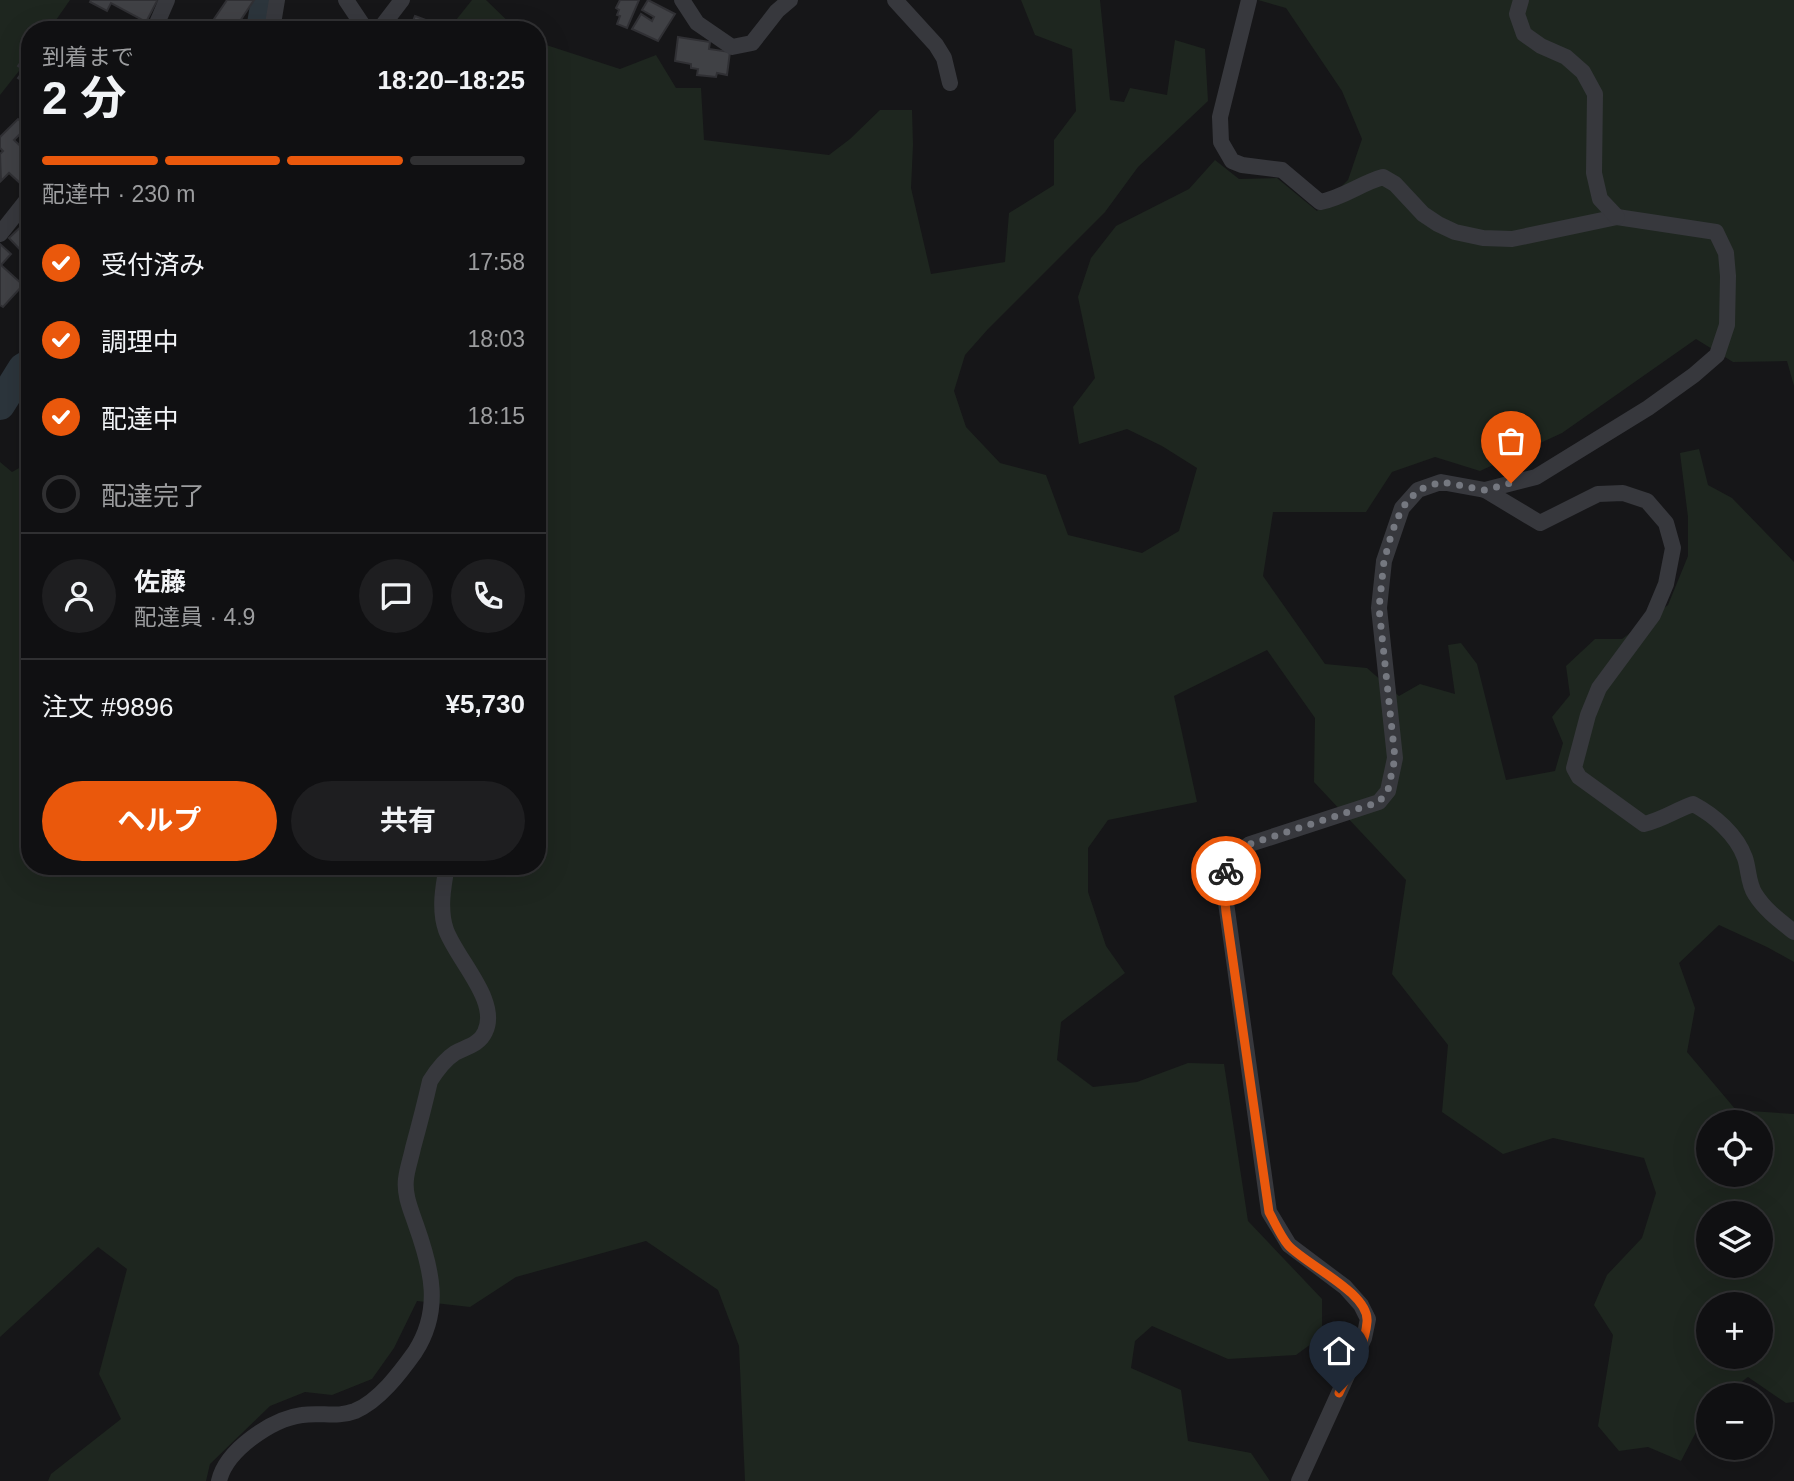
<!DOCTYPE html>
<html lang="ja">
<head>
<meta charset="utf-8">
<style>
	:root { --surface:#101012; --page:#1e1e20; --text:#f1f3f6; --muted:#9c9d9f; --line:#303032; --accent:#ea580c }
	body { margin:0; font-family:Helvetica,"Noto Sans JP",sans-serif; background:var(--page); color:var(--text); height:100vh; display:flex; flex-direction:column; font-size:26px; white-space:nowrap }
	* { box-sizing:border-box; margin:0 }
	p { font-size:23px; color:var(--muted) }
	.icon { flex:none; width:38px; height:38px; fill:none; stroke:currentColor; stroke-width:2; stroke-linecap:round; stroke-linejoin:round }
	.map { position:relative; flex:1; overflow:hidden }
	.details { position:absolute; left:21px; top:21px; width:525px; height:854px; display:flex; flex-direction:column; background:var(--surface); border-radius:28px; box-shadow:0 7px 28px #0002,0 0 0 2px var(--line) }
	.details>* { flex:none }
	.controls { position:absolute; left:1696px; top:1110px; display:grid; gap:14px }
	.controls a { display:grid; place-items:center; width:77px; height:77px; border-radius:50%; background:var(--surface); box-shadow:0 7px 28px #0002,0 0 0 2px var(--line); font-size:35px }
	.pin { position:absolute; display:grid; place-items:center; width:60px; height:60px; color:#fff; margin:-72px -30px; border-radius:50% 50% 50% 0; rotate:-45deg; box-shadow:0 0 7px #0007 }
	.pin .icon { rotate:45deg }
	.courier { position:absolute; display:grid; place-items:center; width:70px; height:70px; margin:-35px; border:5px solid #ea580c; border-radius:50%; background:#fff; color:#222; box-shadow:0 2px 9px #0007 }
	.summary em { font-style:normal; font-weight:700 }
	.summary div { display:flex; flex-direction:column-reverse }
	.summary { display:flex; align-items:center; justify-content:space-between; height:119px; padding:0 21px }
	h1 { font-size:46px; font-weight:700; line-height:52px }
	.bar { display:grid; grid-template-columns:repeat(4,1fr); gap:10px 7px; align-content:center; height:84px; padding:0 21px }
	.bar i { height:9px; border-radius:5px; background:var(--line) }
	.bar .active { background:var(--accent) }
	.bar p { grid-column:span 4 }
	.line { display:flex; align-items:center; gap:18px; padding:0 21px; border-top:2px solid var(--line) }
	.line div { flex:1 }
	.round { display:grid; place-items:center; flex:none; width:74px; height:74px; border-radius:37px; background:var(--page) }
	ol { padding:0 21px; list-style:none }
	li { display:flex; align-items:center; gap:21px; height:77px }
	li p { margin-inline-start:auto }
	li .icon { padding:7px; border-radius:50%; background:var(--accent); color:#fff; stroke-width:4 }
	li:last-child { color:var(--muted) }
	li i { width:38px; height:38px; border:4px solid var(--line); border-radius:50% }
	.primary-button { display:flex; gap:14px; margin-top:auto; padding:14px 21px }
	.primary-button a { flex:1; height:80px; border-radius:42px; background:var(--accent); color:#fff; font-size:28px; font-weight:700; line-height:80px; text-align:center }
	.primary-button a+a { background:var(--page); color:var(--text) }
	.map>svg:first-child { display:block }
	.green { fill:#1e261f; fill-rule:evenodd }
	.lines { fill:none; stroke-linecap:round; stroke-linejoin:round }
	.river { stroke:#2c353c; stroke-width:30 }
	.building { fill:#404145; stroke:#303034; stroke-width:2 }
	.minor { stroke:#37383d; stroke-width:16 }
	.done { stroke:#757880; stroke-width:7; stroke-dasharray:0 12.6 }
	.route { stroke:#ea580c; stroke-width:9 }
</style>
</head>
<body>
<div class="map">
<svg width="1794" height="1481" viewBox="0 0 1794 1481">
	<rect width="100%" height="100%" fill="#161618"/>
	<g class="green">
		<path d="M0,0h70l-21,30h-19v27l-30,38z"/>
		<path d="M472,0h14l31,30h-69z"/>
		<path d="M1021,0h79l10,100 14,2 6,-14 37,7 8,-55 30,9 3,52 -70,66 -33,45 -117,117 -23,26 -11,36 12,36 34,36 46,12 22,60 74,18 37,-22 18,-63 -35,-22 -35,-17 -48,15 -6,-37 22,-29 -17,-81 13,-39 25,-32 73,-37 26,-29 24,19 38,-1 40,33 31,-31 14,-41 -20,-48 -56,-83 -28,-8h536v386l-7,-25 -54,1 -37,-23 -134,94 -82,38 -45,-14 -43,15 -26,40h-93l-10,64 62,88 42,4 32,28 21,-12 35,10 -7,-49 13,-2 16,21 29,116 49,-9 8,-28 -11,-26 18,-22 -4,-29 29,-27h27l46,-34 20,-49v-39l-8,-64 19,-4 9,36 24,13 62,64v400l-27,-15 -48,-22 -40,38 16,45 -8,44 49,58 58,4v288l-8,1 -38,-26 -24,18h-16v14l-27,52 -33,-14 -29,4 -21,-25 15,-91 -19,-30 13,-30 35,-37 14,-45 -12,-35 -91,-20 -50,16 -61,-42 6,-67 -56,-71 14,-94 -92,-98 1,-64 -48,-68 -93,46 23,106 -89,18 -20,28v44l18,54 19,27 -64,49 -4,38 36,27 44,-5 51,-19 36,1 24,157 74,78v37l-26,19 -68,4 -76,-33 -17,15 -4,27 50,22 7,51 63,12 19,28h-525l-6,-135 -21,-56 -72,-49 -130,36 -46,30 -53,-6 -23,47 -22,31 -40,16 -27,-3 -35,14 -60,58 -4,17h-158l3,-7 70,-55 -22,-45 28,-105 -29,-22 -98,90v-875l12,10 18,-10v404h507v-824l83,27 36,-14 20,33h25l3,52 125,15 21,-16 30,-29h32l1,35 -2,43 20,86 74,-12 4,-49 45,-28v-45l22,-29 -4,-62 -37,-14zM1708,1122h52v52h-52zM1708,1213h52v52h-52zM1708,1304h52v52h-52z"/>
	</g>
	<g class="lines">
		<g class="river">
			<path d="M261,30l5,-30"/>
			<path d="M0,405l23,-37 7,-4"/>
		</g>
	</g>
	<g class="building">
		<path d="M91,0h65l1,1 -11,21 -35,-19 -4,8 -17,-9z"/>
		<path d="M227,0h27l-20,30h-24l-2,-2z"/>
		<path d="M620,0h19l-12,28 -10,-4 3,-8 -3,-1 2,-5 -3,-2z"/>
		<path d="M648,0l27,14 -17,27 -26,-12 9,-15 11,7 2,-4 -12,-7z"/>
		<path d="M415,16l19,7 -2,7 -22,-2z"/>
		<path d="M678,37l32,5 -1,7 21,3 -3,23 -10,-2 -1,4 -19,-2 1,-6 -7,-1v-4l-16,-3z"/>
		<path d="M30,49v37l-12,-8 6,-8 -6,-4z"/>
		<path d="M18,119l9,8 -13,13 16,15v18l-10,10 -11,-10 -8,8 -1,-27 3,-3 -3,-3v-11z"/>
		<path d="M28,220l2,2v38l-21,-22z"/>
		<path d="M0,244l11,10 -10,11 22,20 -20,22 -3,-2z"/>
	</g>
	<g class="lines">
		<g class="minor">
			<path d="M346,0l20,30"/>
			<path d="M682,0l15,23 35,24 20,-4 25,-32 13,-11"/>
			<path d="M895,0l41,45 8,13 6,25"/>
			<path d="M1249,0l-29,117 1,25 11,19 10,4 40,5 38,32c23,-4 41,-19 63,-25l12,7 28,30 15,10 17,8 28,6 29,1 105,-22 99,15 10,21 2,23 -1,49 -10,30 -23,20 -46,33 -112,69 -51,13"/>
			<path d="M1521,0l-4,14 7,20 17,12 25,11 17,15 12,22 -1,79 6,26 17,18"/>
			<path d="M154,30l13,-30"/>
			<path d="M272,30l5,-30"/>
			<path d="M379,30l23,-30"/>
			<path d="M0,234l30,-38"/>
			<path d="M219,1481c7,-31 53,-62 83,-66 19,-3 35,3 53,-4 24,-10 45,-38 60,-59 27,-42 17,-82 1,-127 -5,-15 -12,-30 -10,-46 1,-10 5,-21 7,-31 6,-22 12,-45 17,-67 7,-11 14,-21 25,-28 11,-6 24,-8 30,-21 15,-31 -28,-72 -39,-102 -7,-20 -3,-43 1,-64"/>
			<path d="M1299,1481l65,-143 4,-19 -7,-14 -16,-18 -56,-42 -20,-33 -46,-331c5,-17 12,-27 27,-37l129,-42 9,-11 7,-33 -16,-150 5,-47 18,-53 16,-18 23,-8 44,8 55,33 58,-29 25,-1 24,8 19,22 7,25 -7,36 -13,31 -54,73 -11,27 -14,53 5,9 65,47c18,-4 32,-14 49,-20 21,11 44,31 52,54 4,12 3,25 10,36 10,16 25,27 39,38"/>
		</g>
	</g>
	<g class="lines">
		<path class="done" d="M1226,871l12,-19 12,-8 129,-42 9,-12 7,-32 -16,-150 5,-47 8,-29 10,-24 16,-18 23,-8 44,8 26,-7"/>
		<path class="route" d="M1226,871l-3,10 3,31 43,300c6,11 11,23 19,33 18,20 82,48 79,77 -2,25 -18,49 -28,71"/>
	</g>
</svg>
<div class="controls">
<a><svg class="icon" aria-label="locate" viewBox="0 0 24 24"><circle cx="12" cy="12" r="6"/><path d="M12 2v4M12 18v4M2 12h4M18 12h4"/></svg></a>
<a><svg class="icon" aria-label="layers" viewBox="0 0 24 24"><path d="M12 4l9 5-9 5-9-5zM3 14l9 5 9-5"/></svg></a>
<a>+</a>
<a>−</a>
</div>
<div class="pin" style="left:1511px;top:483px;background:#ea580c"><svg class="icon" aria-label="bag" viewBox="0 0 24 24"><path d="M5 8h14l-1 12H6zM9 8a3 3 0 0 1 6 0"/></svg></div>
<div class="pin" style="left:1339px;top:1393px;background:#1f2937"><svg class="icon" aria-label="home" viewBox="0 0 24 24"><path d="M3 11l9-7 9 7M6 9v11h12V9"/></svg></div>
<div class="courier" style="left:1226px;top:871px"><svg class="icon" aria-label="bike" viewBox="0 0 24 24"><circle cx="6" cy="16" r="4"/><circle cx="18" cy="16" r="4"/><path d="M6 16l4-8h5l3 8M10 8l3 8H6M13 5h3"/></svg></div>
<section class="details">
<div class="summary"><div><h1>2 分</h1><p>到着まで</p></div><em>18:20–18:25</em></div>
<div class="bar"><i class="active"></i><i class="active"></i><i class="active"></i><i></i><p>配達中 · 230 m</p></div>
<ol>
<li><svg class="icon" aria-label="check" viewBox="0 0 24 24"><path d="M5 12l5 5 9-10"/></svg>受付済み<p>17:58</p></li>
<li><svg class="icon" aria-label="check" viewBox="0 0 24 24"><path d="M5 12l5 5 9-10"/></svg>調理中<p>18:03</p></li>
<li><svg class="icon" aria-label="check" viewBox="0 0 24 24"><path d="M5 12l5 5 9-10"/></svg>配達中<p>18:15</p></li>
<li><i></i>配達完了</li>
</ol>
<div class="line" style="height:126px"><a class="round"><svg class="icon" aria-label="person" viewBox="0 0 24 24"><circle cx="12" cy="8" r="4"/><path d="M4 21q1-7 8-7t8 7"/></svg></a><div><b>佐藤</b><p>配達員 · 4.9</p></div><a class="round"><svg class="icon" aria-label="chat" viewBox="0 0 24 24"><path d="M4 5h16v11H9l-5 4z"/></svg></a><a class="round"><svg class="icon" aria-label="phone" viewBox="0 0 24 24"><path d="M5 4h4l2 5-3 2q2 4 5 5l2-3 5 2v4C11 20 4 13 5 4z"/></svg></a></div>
<div class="line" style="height:91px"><div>注文 #9896</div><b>¥5,730</b></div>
<div class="primary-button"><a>ヘルプ</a><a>共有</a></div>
</section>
</div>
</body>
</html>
